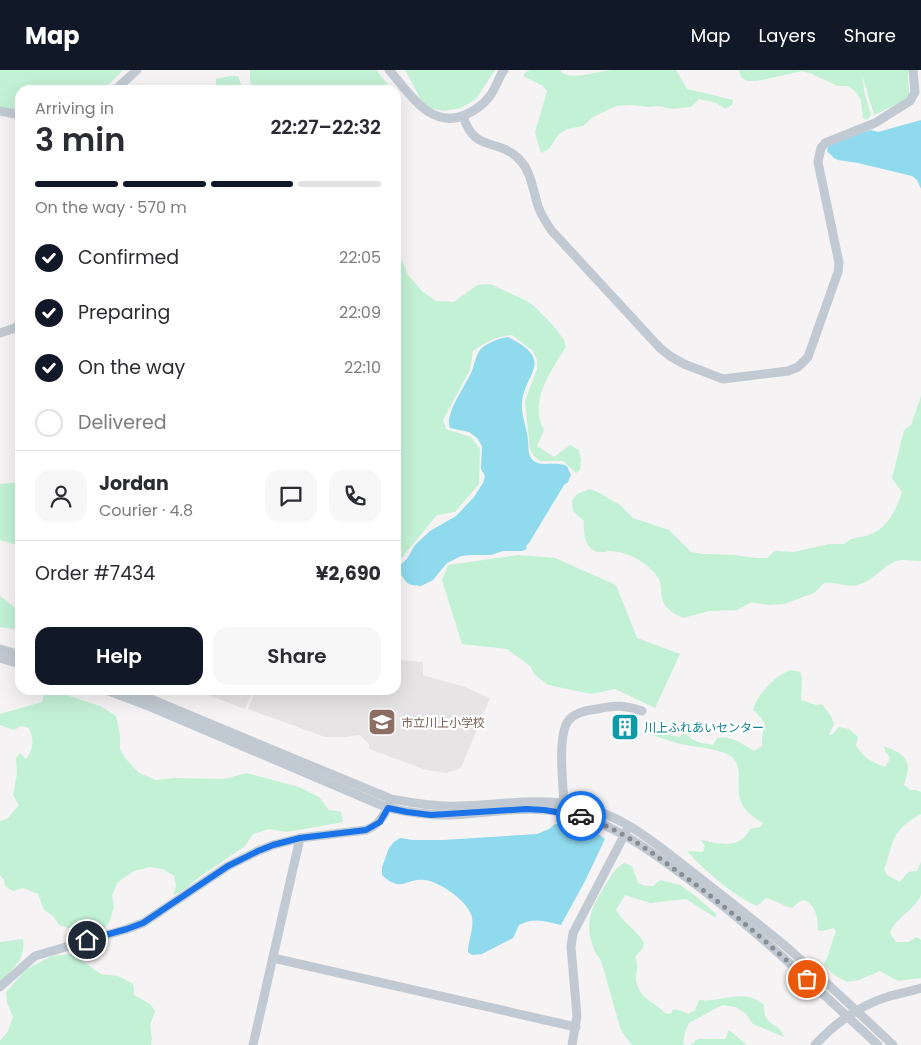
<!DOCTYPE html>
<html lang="en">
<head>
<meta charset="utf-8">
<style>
	:root { --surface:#fff; --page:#f7f7f7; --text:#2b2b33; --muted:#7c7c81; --line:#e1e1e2; --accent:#111827 }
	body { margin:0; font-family:Poppins,"Noto Sans JP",sans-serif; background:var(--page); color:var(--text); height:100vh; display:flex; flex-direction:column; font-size:19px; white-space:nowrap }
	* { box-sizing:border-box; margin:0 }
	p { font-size:16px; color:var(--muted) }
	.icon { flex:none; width:28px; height:28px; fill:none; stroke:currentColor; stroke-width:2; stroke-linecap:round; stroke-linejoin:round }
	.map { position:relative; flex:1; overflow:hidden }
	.panel { position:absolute; left:15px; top:15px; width:386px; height:610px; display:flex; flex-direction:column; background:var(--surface); border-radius:15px; box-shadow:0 5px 20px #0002 }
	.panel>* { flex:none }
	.pin { position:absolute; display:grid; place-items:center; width:42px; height:42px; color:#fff; margin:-21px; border:2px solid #fff; border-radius:50%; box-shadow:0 1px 5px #0007 }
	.courier { position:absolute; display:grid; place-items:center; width:50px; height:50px; margin:-25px; border:4px solid #1a73e8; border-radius:50%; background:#fff; color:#222; box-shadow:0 1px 6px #0007 }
	.overview em { font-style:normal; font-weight:600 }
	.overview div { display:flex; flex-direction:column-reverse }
	.overview { display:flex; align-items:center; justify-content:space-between; height:85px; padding:0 20px }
	h1 { font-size:32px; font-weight:600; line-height:38px }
	.bar { display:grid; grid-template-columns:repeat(4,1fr); gap:8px 5px; align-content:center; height:60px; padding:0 20px }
	.bar i { height:6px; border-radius:4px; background:var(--line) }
	.bar .current { background:var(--accent) }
	.bar p { grid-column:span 4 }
	.line { display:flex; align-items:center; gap:12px; padding:0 20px; border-top:1px solid var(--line) }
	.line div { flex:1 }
	.round { display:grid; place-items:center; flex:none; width:52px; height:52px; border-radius:15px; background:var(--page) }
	ol { padding:0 20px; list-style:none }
	li { display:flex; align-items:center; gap:15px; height:55px }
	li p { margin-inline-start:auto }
	li .icon { padding:5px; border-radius:50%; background:var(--accent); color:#fff; stroke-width:4 }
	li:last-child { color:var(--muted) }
	li i { width:28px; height:28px; border:2px solid var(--line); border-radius:50% }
	.action { display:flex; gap:10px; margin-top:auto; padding:10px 20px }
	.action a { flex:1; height:58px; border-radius:15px; background:var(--accent); color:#fff; font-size:20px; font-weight:600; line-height:58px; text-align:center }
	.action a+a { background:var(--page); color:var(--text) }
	header { display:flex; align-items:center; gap:30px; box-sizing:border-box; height:70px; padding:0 25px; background:var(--accent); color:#fff }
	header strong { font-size:24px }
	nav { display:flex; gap:28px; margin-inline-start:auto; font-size:18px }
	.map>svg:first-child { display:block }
	.education { fill:#e6e4e5 }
	.green { fill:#c3f1d5 }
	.water { fill:#90daee }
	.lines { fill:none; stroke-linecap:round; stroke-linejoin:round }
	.minor { stroke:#c1cad2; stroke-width:9 }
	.done { stroke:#868d94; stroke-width:5; stroke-dasharray:0 9 }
	.route { stroke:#1a73e8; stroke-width:6 }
	.labels { text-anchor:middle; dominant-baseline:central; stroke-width:4.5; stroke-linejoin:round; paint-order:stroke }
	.education-label { font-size:12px; fill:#785e54; stroke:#fff; text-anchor:start }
	.culture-label { font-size:12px; fill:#0d838f; stroke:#fff; text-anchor:start }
</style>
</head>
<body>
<header>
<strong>Map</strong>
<nav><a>Map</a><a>Layers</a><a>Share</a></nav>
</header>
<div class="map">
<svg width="921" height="975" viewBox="0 0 921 975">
	<rect width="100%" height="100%" fill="#f5f3f3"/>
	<g class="education">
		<path d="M396,590l27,2v13l42,12 25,11 -29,70 -14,5 -21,-3 -57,-21v-5l-9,-9 -15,2h-20l-77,-28 8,-19h140z"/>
		<path d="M195,620h58l-8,19z"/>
	</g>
	<g class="green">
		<path d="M0,0h123l-20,20h-83v22l-20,-5z"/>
		<path d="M250,0h126l13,16 -1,4h-94l-16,-3 -23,3 -5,-8z"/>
		<path d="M405,0h90l-19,29 -15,9 -18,3 -12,-3 -10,-8z"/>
		<path d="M531,0h30v2c12,9 37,-1 51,-2 20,0 43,0 64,0l11,19 46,11 -1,5 -7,4 -9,-6 -17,-4 -8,8 -19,2 -14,-3 -9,1 -18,-2 -15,1 -23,11 -10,9 -16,3 -9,6 -9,14 -8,4 -6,-20 12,-42 -4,-5 -20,-10 3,-4z"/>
		<path d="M739,0h170c-3,9 1,16 0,25l-7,7 -28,13 -12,-40 3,20 6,20 -4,5 -4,-2 -2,-18 -6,-9 -7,-5h-10l-26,-12 -10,-3 -45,10h-10l-6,-4z"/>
		<path d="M230,6h8l5,14h-22l-5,-4v-7z"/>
		<path d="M396,177l12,28 15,17 13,9 18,1 23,-17 13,-1 37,17 7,5 18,18 12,16 2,7c-15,24 -38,55 -22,83l-7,16 17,11 16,-12 9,5 2,10 -1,10 -4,3 -13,-12h-23l-6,-5 -4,-7 -5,-48 12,-32v-9l-4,-9 -21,-16c-15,1 -27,7 -39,16l-3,19 -27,50 3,9 25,8 9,12 -1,35 -24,28 -18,3 -37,45h-4z"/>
		<path d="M921,326v165c-9,0 -18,-3 -27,1 -13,6 -21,19 -36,23 -10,3 -23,-4 -34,-2l-10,10 -30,11 -17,1 -15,-3 -15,8 -28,1 -26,7c-6,-3 -14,-7 -18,-13 -5,-6 -3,-16 -5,-23 -2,-8 -13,-17 -21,-22 -8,-5 -20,-9 -29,-9 -4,0 -3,1 -7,1 -18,2 -20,-19 -19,-31l-11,-10 -1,-10 5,-7 13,-5 8,3 22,13 13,13 36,12 22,22 13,2 31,1 21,3h11l8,-7 19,1 35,-8h15c8,-7 15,-6 25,-9 19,-7 27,-25 33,-43l-10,-14 12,-48 7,-5z"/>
		<path d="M20,412v64l-20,-6v-56z"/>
		<path d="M518,485l37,3 61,27 21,53 43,16 -25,54 -40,-19 -23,5 -44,-9 -13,-10 -5,-9 -23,-17 -45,-5 -20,-64 6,-15z"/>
		<path d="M0,526c12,9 26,17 18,34l-18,-3z"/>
		<path d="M791,600l9,2 2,6 -1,22 15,5 6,-1 9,12 3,8 -5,11 4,-1 6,-7 10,2 9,8 -2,8c7,13 16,17 29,22l5,-9 -5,-7 -1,-5c10,4 24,9 24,22 0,6 -3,12 -4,17l6,5h7l4,2v22c-8,4 -21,13 -25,21 -6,11 -7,23 -12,34l3,6 13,7 8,-10 9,-1 4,-9c0,10 0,23 0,32 -4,15 -26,23 -31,39l6,9h12l9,-5 4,3v38l-23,3 -18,-10 -21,9 -12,2 -14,-8 -9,-10c6,-12 7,-20 12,-33l-3,-3 -11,3 -4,-1c0,-12 -2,-24 -13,-30l-5,1 -8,7c-9,-2 -16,-8 -26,-10l-9,8c-22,-9 -54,-37 -70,-55l16,1 2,-6 -4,-6c19,4 39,10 49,-11l10,-2 3,-4c-8,-5 -19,-12 -22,-21 -6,-13 3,-33 -8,-44 -10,-10 -42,-11 -56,-15 -10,-3 -19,-6 -29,-9l1,-9 2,-1 6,8 22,5 6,-5c7,10 16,11 28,13l4,-7c14,-3 26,6 37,13l8,-5c-1,-20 9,-21 -9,-36 4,-16 23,-35 38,-40z"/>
		<path d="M45,620h6l49,16 16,10 4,19v14l6,10 13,14 17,7 19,-2 49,1 23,-6 52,14 20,10 10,13 12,2 2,10 -56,10 -18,-3 -16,5 -9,13 -42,28 -20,16 -9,4 3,-9 -2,-10 -11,-7 -13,-2 -16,4 -16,11 -6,13 2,12 -5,16 -6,7 -17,3 -27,-8 -6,-9 -9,-6 -6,-16 -15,-6 -10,3 -8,-5 -1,-6 -4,-5v-54l7,-2 12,-14 -6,-10 4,-21 -1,-16 4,-5 6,6c8,-10 8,-19 3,-31l-8,-2 -7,4 -14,-5v-11l42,-12z"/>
		<path d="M624,793l8,3 6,17 8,3h7l7,-6 20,5 13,9 23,20v4l-30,-19 -36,4 -25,-8 -9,15c7,13 21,20 28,33l-1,5 -8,9c5,13 0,13 1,24 4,19 18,20 29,32l6,1 2,-5 9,2 6,3 7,-4 4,-10c24,3 44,-13 65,5 -1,23 15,16 20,32l-31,-13 -7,-10 -10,-7 -14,-2 -33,18 -4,9 -2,12 3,1h-54l-10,-13 -3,-8 -18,-64c-5,-5 -7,-10 -9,-17 -8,-24 2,-39 14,-59 5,-8 9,-16 18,-21z"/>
		<path d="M23,869c3,21 -10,29 -23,43v-40z"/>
		<path d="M72,884l29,20 17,2 14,7 2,5v7l16,9 5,7 -5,14 2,14 -1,6h-151v-4l8,-10 5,-14 -6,-14 -1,-11 21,-23 25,-13z"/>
		<path d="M729,960l18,15h-57l8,-6h27z"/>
	</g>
	<g class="water">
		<path d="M921,50v69l-4,-9 -5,-4 -54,-13 -20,-3 -4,-2 -7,-7 1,-5 7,-5 36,-11 7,2z"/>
		<path d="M508,267c52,26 11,37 14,73 1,10 5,20 6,30 1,8 -1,16 6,21 7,6 22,0 33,5l4,9 -3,7 -4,3 -35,58 -3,3 1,3 -5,2h-19l-12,4h-20l-10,1 -14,7 -14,17 -12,6 -9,-1 -5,-2 -9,-13 1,-4 8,-7 8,-14 15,-14 26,-15 18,-19 9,-14 2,-7 -4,-7 1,-23 -5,-8 -8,-6 -19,-4c-6,-14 16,-43 22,-57 3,-8 4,-19 11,-24 7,-5 17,-9 25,-10z"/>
		<path d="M555,754h18l21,7 11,8 -20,42 -24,44c-16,-4 -27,-8 -42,0l-6,13 -31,16 -10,1 -4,-3c0,-12 6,-22 4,-35 -4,-16 -32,-35 -47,-37 -19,-3 -23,14 -43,-5v-8l7,-19 5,-6 6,-4 13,2h30l94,-6 12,-5z"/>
	</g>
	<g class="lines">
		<g class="minor">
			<path d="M389,0c20,22 41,60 76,45 9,-4 18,-10 24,-18 7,-8 9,-19 15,-27"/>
			<path d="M115,20l22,-20"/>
			<path d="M0,41l20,4"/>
			<path d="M463,46c12,38 34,21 56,43 12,12 14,31 19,47 3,9 8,16 13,24l109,118 10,8 14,8 39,15 65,-8 10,-4 10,-10 30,-85 1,-9 -21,-101 3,-14 4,-5 50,-20 35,-22 5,-9 -2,-22"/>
			<path d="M0,263l15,-5 5,-4"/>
			<path d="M0,579l20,6"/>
			<path d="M0,588l20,6"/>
			<path d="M106,620l45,17 237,101c19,4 39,7 60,7 37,-1 75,-10 113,-3 44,7 78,31 114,57 73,52 137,115 203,176"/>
			<path d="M129,620l262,109c23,4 45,8 68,7 40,-1 80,-9 120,0 46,9 80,41 116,68 32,25 64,50 95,76 35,31 69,63 103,95"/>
			<path d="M564,733c-1,-19 -7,-70 5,-83 7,-8 18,-10 28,-11 17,-4 28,-4 45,2"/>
			<path d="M273,888l303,69"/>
			<path d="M0,917l35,-31 92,-27 16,-6 85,-57 30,-15 15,-6 27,-7 66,-8c13,-5 18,-14 24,-27"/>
			<path d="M253,975l47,-207"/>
			<path d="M572,975l5,-29 -6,-69 2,-14 54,-103"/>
			<path d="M815,975c21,-23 45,-40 75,-49 11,-3 21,-5 31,-8"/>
		</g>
	</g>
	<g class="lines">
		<path class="done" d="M581,746c36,12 64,31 93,53 47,33 91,71 133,110"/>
		<path class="route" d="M87,870l40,-11 16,-6 85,-57 30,-15 15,-6 27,-7 66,-8 14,-8 8,-14 19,4 24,3 95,-6 18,1 37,6"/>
	</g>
	<defs>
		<symbol id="school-square" viewBox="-11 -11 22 22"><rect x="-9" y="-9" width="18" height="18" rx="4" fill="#8d6e63" stroke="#fff"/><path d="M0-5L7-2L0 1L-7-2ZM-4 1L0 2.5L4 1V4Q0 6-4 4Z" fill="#fff"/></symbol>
		<symbol id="building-square" viewBox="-11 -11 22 22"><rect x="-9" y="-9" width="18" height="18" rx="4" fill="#0f9aa8" stroke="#fff"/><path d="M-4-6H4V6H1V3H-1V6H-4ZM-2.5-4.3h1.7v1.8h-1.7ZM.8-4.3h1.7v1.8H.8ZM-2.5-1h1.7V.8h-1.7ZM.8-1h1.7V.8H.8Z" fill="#fff"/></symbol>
	</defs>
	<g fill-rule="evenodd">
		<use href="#school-square" x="366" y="636" width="32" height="32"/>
		<use href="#building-square" x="609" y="641" width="32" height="32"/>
	</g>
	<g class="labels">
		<g class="education-label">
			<text x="401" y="652">市立川上小学校</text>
		</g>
		<g class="culture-label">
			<text x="644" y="657">川上ふれあいセンター</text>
		</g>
	</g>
</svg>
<div class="pin" style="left:807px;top:909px;background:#ea580c"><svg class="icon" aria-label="bag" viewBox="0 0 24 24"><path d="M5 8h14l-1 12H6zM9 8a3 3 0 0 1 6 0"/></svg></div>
<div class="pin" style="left:87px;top:870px;background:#1f2937"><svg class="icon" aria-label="home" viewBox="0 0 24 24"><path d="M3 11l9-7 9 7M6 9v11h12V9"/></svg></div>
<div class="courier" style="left:581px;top:746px"><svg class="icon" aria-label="car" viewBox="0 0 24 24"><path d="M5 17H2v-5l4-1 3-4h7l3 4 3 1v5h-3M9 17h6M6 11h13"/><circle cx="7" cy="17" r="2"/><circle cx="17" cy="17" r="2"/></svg></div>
<section class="panel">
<div class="overview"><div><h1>3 min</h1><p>Arriving in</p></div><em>22:27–22:32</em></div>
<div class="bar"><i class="current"></i><i class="current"></i><i class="current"></i><i></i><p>On the way · 570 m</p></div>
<ol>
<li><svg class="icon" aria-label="check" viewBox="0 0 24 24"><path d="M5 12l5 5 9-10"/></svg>Confirmed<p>22:05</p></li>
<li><svg class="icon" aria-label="check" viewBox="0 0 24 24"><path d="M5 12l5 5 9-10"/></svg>Preparing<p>22:09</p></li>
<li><svg class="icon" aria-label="check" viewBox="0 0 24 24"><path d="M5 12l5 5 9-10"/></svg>On the way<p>22:10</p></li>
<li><i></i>Delivered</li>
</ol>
<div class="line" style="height:90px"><a class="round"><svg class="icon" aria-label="person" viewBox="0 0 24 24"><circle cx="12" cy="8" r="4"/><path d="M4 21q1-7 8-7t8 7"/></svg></a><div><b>Jordan</b><p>Courier · 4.8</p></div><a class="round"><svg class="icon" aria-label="chat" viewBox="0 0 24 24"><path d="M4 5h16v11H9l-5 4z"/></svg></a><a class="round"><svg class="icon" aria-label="phone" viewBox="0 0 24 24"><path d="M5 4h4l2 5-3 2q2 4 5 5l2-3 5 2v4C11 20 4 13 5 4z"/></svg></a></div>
<div class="line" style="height:65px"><div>Order #7434</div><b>¥2,690</b></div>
<div class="action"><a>Help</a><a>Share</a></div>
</section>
</div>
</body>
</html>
